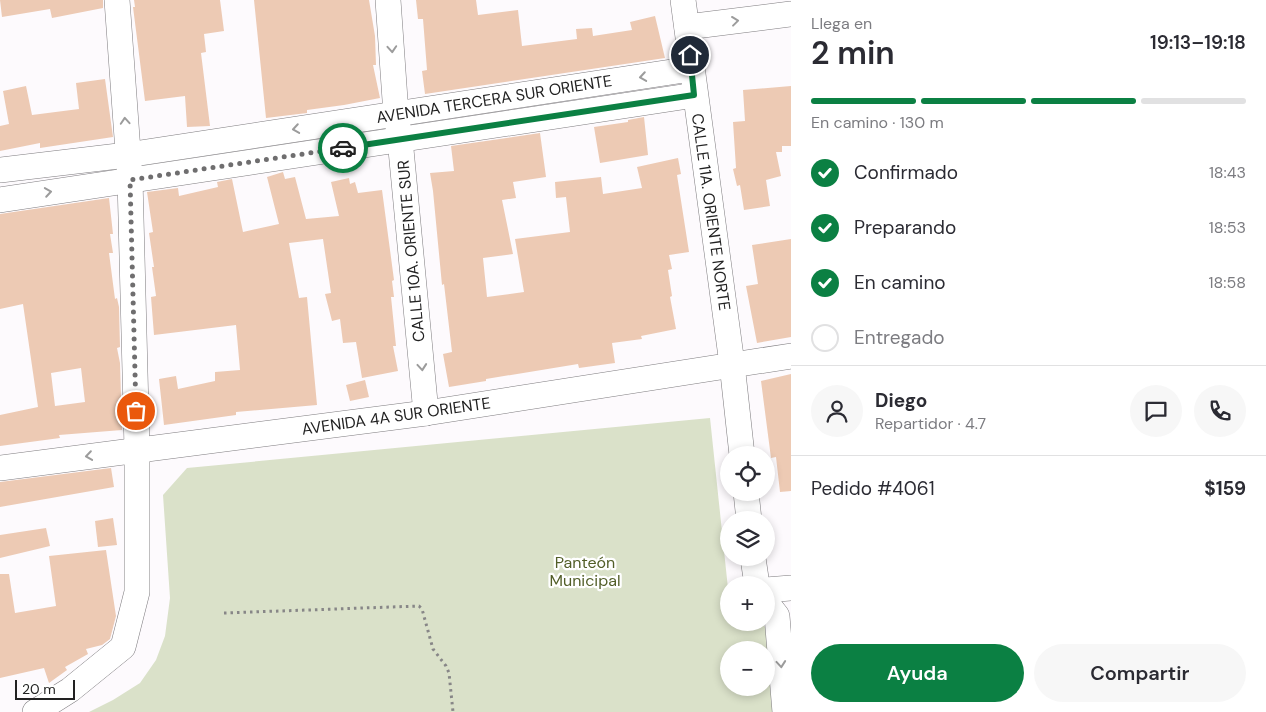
<!DOCTYPE html>
<html lang="es">
<head>
<meta charset="utf-8">
<style>
	:root { --surface:#fff; --page:#f7f7f7; --text:#2b2b33; --muted:#7c7c81; --line:#e1e1e2; --accent:#0b8043 }
	body { margin:0; font-family:"DM Sans",sans-serif; background:var(--page); color:var(--text); height:100vh; display:flex; flex-direction:column; font-size:19px; white-space:nowrap }
	* { box-sizing:border-box; margin:0 }
	p { font-size:16px; color:var(--muted) }
	.icon { flex:none; width:28px; height:28px; fill:none; stroke:currentColor; stroke-width:2; stroke-linecap:round; stroke-linejoin:round }
	.map { position:relative; flex:1; overflow:hidden }
	.panel { display:flex; flex-direction:column; background:var(--surface); width:475px }
	.panel>* { flex:none }
	.controls { position:absolute; left:720px; top:446px; display:grid; gap:10px }
	.controls a { display:grid; place-items:center; width:55px; height:55px; border-radius:50%; background:var(--surface); box-shadow:0 2px 8px #0003; font-size:25px }
	.scale { position:absolute; left:15px; bottom:12px; width:60px; box-sizing:border-box; padding-left:5px; border:2px solid #222; border-top:0; font-size:14px; line-height:18px; white-space:nowrap; color:#222; -webkit-text-stroke:4px #fff; paint-order:stroke }
	.pin { position:absolute; display:grid; place-items:center; width:42px; height:42px; color:#fff; margin:-21px; border:2px solid #fff; border-radius:50%; box-shadow:0 1px 5px #0007 }
	.courier { position:absolute; display:grid; place-items:center; width:50px; height:50px; margin:-25px; border:4px solid #0b8043; border-radius:50%; background:#fff; color:#222; box-shadow:0 1px 6px #0007 }
	.head em { font-style:normal; font-weight:600 }
	.head div { display:flex; flex-direction:column-reverse }
	.head { display:flex; align-items:center; justify-content:space-between; height:85px; padding:0 20px }
	h1 { font-size:32px; font-weight:600; line-height:38px }
	.bar { display:grid; grid-template-columns:repeat(4,1fr); gap:8px 5px; align-content:center; height:60px; padding:0 20px }
	.bar i { height:6px; border-radius:4px; background:var(--line) }
	.bar .active { background:var(--accent) }
	.bar p { grid-column:span 4 }
	.line { display:flex; align-items:center; gap:12px; padding:0 20px; border-top:1px solid var(--line) }
	.line div { flex:1 }
	.round { display:grid; place-items:center; flex:none; width:52px; height:52px; border-radius:26px; background:var(--page) }
	ol { padding:0 20px; list-style:none }
	li { display:flex; align-items:center; gap:15px; height:55px }
	li p { margin-inline-start:auto }
	li .icon { padding:5px; border-radius:50%; background:var(--accent); color:#fff; stroke-width:4 }
	li:last-child { color:var(--muted) }
	li i { width:28px; height:28px; border:2px solid var(--line); border-radius:50% }
	.cta { display:flex; gap:10px; margin-top:auto; padding:10px 20px }
	.cta a { flex:1; height:58px; border-radius:30px; background:var(--accent); color:#fff; font-size:20px; font-weight:600; line-height:58px; text-align:center }
	.cta a+a { background:var(--page); color:var(--text) }
	main { display:flex; flex:1; min-height:0 }
	.map>svg:first-child { display:block }
	.green { fill:#dae1c9; fill-rule:evenodd }
	.building { fill:#edcab4; fill-rule:evenodd }
	.lines { fill:none; stroke-linecap:round; stroke-linejoin:round }
	.minor-casing { stroke:#7e7c7f; stroke-width:26 }
	.path { stroke:#878687; stroke-width:3; stroke-dasharray:2.5 4; stroke-linecap:butt }
	.minor { stroke:#fff; stroke-width:25 }
	.oneway { stroke:#9c9c9c }
	.done { stroke:#6f6e6f; stroke-width:5; stroke-dasharray:0 9 }
	.route { stroke:#0b8043; stroke-width:6 }
	.labels { text-anchor:middle; dominant-baseline:central; stroke-width:4.5; stroke-linejoin:round; paint-order:stroke }
	.street-label { font-size:16px; fill:#222; stroke:#fff }
	.park-label { font-size:16px; fill:#525e28; stroke:#fff }
</style>
</head>
<body>
<main>
<div class="map">
<svg width="791" height="712" viewBox="0 0 791 712">
	<rect width="100%" height="100%" fill="#fdfafd"/>
	<path class="green" d="M710,418l19,180v24l31,1 12,9 4,80h-687l24,-12 27,-17 16,-23 9,-24 5,-38 -7,-103 24,-27zM729,650h37v38h-37z"/>
	<g class="building">
		<path d="M0,0h103v8l-51,10 -2,-9 -48,8z"/>
		<path d="M134,0h86l4,31 -20,3 2,18 -5,1 9,73 -23,1 -2,-31 -40,5 -12,-94h2z"/>
		<path d="M254,0h115l6,36 1,29h-3l7,33 -36,7 -37,5v3l-41,5z"/>
		<path d="M416,0h60l2,15 40,-5 4,36 55,-7 -1,-10 16,-1 1,8 39,-6 -2,-8 25,-6 10,42 -240,36 -3,-23 5,-1 -4,-51h-5z"/>
		<path d="M105,79l8,58 -73,11v-5l-40,8v-25l9,-2 -6,-33 23,-5 6,29 47,-6 -3,-26z"/>
		<path d="M791,86v60h-9v6h-6l5,24 -15,4 4,26 -26,4 -4,-25 -3,1 -4,-17 3,-1 -3,-46 12,-1 -2,-31z"/>
		<path d="M644,117l4,38 -48,8 -6,-36 34,-5v-2z"/>
		<path d="M540,133l6,44 -33,5 3,16 -14,2 11,54 -30,4 4,39 37,-5 -9,-53 55,-7 -4,-35 -10,1 -1,-16 46,-5 2,17 39,-6 -5,-21 41,-9 3,16 -4,1 12,77 -20,3 3,14 -4,1 4,26 -2,1 6,32 -35,7 1,3 -30,4 3,20 -36,5 -1,-4 -92,15v2l-37,6 -6,-33 9,-2 -8,-68 -2,1 -9,-94 -3,-18 24,-2 -3,-25z"/>
		<path d="M283,172l2,7 10,-2 11,42 33,-3 -8,-34 18,-4 1,6 5,-2 3,11 24,-3 12,90 -2,1 2,16h-3l5,49h-3l5,25 -36,7 -6,-36 -13,1 -3,-24 -8,2 -7,-27 6,-1 -8,-54 -34,4 10,55 8,-1 10,108 -81,7v3l-72,10 -5,-46 17,-3 2,13 37,-8v-9l25,-2 -4,-45 -82,10 -3,-38 5,-1 -4,-29h2l-5,-34 4,-1 -6,-40 31,-4 1,8 39,-9 -1,-5 15,-3 11,53 36,-8 -12,-47z"/>
		<path d="M109,198l4,36h-3l3,19h-4l6,46 2,-1 2,9 1,40 -3,1 3,15 2,67 -63,5 1,3 -60,8v-31l38,-8 -15,-103 -23,5v-95zM81,368l4,34 -30,4 -4,-33z"/>
		<path d="M791,239v98l-34,6 -11,-57 12,-2 -6,-39z"/>
		<path d="M791,374v117l-11,1 -4,-35 -5,1 -10,-77z"/>
		<path d="M365,380l4,17 -19,4 -4,-16z"/>
		<path d="M111,468l3,19 -114,20v-25z"/>
		<path d="M113,518l4,27 -19,2 -3,-26z"/>
		<path d="M46,528l4,18 -50,12v-23z"/>
		<path d="M106,550l10,66 -6,23 -8,6 -16,4 2,5 -23,13 2,3 -18,13 -5,-15 -44,10v-104h9l6,39 41,-7 -7,-50z"/>
	</g>
	<g class="lines">
		<defs>
			<g id="minor">
				<path d="M388,0l8,114 4,25 26,274"/>
				<path d="M683,0l49,364 10,91"/>
				<path d="M687,27l104,-13"/>
				<path d="M0,170l127,-15 564,-86"/>
				<path d="M0,200l695,-105"/>
				<path d="M0,468l426,-55 365,-57"/>
				<path d="M746,492l3,28"/>
				<path d="M753,558l4,27"/>
				<path d="M766,590l25,-2"/>
				<path d="M766,602l11,14 8,96"/>
				<path d="M35,712l35,-22 53,-43 14,-55v-143l-7,-270 -13,-179"/>
			</g>
		</defs>
		<use href="#minor" class="minor-casing"/>
		<path class="path" d="M224,613l195,-7 3,3 11,40 13,17 3,7 4,39"/>
		<use href="#minor" class="minor"/>
	</g>
	<defs><path id="oneway-chevron" d="M-2-3.5L2.5 0L-2 3.5" fill="none" stroke-width="1.6" stroke-linecap="round" stroke-linejoin="round" transform="scale(1.25)"/></defs>
	<g class="oneway">
		<use href="#oneway-chevron" transform="translate(735 21) rotate(-7)"/>
		<use href="#oneway-chevron" transform="translate(392 49) rotate(86)"/>
		<use href="#oneway-chevron" transform="translate(643 77) rotate(171)"/>
		<use href="#oneway-chevron" transform="translate(125 121) rotate(-94)"/>
		<use href="#oneway-chevron" transform="translate(296 129) rotate(171)"/>
		<use href="#oneway-chevron" transform="translate(48 192) rotate(-9)"/>
		<use href="#oneway-chevron" transform="translate(422 367) rotate(85)"/>
		<use href="#oneway-chevron" transform="translate(89 456) rotate(172)"/>
		<use href="#oneway-chevron" transform="translate(781 664) rotate(85)"/>
	</g>
	<g class="lines">
		<path class="done" d="M136,411l-6,-231 213,-32"/>
		<path class="route" d="M343,148l351,-53 -4,-40"/>
	</g>
	<g class="labels">
		<g class="street-label">
			<text transform="translate(494 99) rotate(-9)">AVENIDA TERCERA SUR ORIENTE</text>
			<text transform="translate(711 212) rotate(82)">CALLE 11A. ORIENTE NORTE</text>
			<text transform="translate(411 251) rotate(-95)">CALLE 10A. ORIENTE SUR</text>
			<text transform="translate(396 416) rotate(-8)">AVENIDA 4A SUR ORIENTE</text>
		</g>
		<g class="park-label">
			<text x="585" y="562">Panteón<tspan x="585" dy="18">Municipal</tspan></text>
		</g>
	</g>
</svg>
<div class="controls">
<a><svg class="icon" aria-label="locate" viewBox="0 0 24 24"><circle cx="12" cy="12" r="6"/><path d="M12 2v4M12 18v4M2 12h4M18 12h4"/></svg></a>
<a><svg class="icon" aria-label="layers" viewBox="0 0 24 24"><path d="M12 4l9 5-9 5-9-5zM3 14l9 5 9-5"/></svg></a>
<a>+</a>
<a>−</a>
</div>
<div class="scale">20 m</div>
<div class="pin" style="left:136px;top:411px;background:#ea580c"><svg class="icon" aria-label="bag" viewBox="0 0 24 24"><path d="M5 8h14l-1 12H6zM9 8a3 3 0 0 1 6 0"/></svg></div>
<div class="pin" style="left:690px;top:55px;background:#1f2937"><svg class="icon" aria-label="home" viewBox="0 0 24 24"><path d="M3 11l9-7 9 7M6 9v11h12V9"/></svg></div>
<div class="courier" style="left:343px;top:148px"><svg class="icon" aria-label="car" viewBox="0 0 24 24"><path d="M5 17H2v-5l4-1 3-4h7l3 4 3 1v5h-3M9 17h6M6 11h13"/><circle cx="7" cy="17" r="2"/><circle cx="17" cy="17" r="2"/></svg></div>
</div>
<section class="panel">
<div class="head"><div><h1>2 min</h1><p>Llega en</p></div><em>19:13–19:18</em></div>
<div class="bar"><i class="active"></i><i class="active"></i><i class="active"></i><i></i><p>En camino · 130 m</p></div>
<ol>
<li><svg class="icon" aria-label="check" viewBox="0 0 24 24"><path d="M5 12l5 5 9-10"/></svg>Confirmado<p>18:43</p></li>
<li><svg class="icon" aria-label="check" viewBox="0 0 24 24"><path d="M5 12l5 5 9-10"/></svg>Preparando<p>18:53</p></li>
<li><svg class="icon" aria-label="check" viewBox="0 0 24 24"><path d="M5 12l5 5 9-10"/></svg>En camino<p>18:58</p></li>
<li><i></i>Entregado</li>
</ol>
<div class="line" style="height:90px"><a class="round"><svg class="icon" aria-label="person" viewBox="0 0 24 24"><circle cx="12" cy="8" r="4"/><path d="M4 21q1-7 8-7t8 7"/></svg></a><div><b>Diego</b><p>Repartidor · 4.7</p></div><a class="round"><svg class="icon" aria-label="chat" viewBox="0 0 24 24"><path d="M4 5h16v11H9l-5 4z"/></svg></a><a class="round"><svg class="icon" aria-label="phone" viewBox="0 0 24 24"><path d="M5 4h4l2 5-3 2q2 4 5 5l2-3 5 2v4C11 20 4 13 5 4z"/></svg></a></div>
<div class="line" style="height:65px"><div>Pedido #4061</div><b>$159</b></div>
<div class="cta"><a>Ayuda</a><a>Compartir</a></div>
</section>
</main>
</body>
</html>
